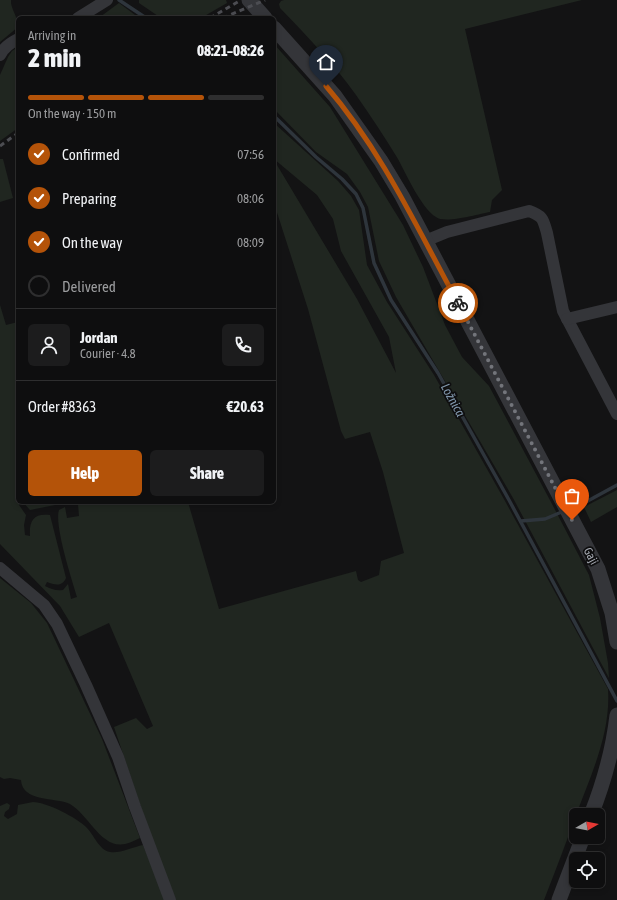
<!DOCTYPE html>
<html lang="en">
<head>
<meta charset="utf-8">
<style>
	:root { --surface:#0e0e0f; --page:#1c1c1d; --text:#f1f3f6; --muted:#9b9c9e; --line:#2e2e2f; --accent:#b45309 }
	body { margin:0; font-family:"Asap Condensed",sans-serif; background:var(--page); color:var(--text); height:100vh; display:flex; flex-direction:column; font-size:15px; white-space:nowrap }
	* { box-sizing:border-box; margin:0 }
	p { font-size:13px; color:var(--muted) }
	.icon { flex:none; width:22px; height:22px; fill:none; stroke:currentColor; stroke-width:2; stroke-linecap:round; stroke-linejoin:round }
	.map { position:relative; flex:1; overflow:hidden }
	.panel { position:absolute; left:16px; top:16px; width:260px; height:488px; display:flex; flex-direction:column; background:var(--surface); border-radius:6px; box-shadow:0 2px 6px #0003,0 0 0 1px var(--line) }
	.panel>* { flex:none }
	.needle { width:26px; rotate:81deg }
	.controls { position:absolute; left:569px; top:808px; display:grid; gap:8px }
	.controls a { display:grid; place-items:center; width:36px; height:36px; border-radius:6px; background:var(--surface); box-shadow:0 2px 6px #0003,0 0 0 1px var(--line); font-size:20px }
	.pin { position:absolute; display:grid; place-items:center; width:34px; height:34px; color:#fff; margin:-41px -17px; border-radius:50% 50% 50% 0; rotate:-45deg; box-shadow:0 0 4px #0007 }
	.pin .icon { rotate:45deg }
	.courier { position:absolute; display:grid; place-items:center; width:40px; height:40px; margin:-20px; border:3px solid #b45309; border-radius:50%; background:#fff; color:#222; box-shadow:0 1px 5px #0007 }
	.summary em { font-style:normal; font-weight:800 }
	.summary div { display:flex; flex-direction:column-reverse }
	.summary { display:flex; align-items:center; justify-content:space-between; height:68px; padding:0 12px }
	h1 { font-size:26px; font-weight:800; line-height:30px }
	.bar { display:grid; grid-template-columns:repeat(4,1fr); gap:6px 4px; align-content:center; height:48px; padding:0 12px }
	.bar i { height:5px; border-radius:3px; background:var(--line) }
	.bar .on { background:var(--accent) }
	.bar p { grid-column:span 4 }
	.line { display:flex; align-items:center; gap:10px; padding:0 12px; border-top:1px solid var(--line) }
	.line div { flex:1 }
	.round { display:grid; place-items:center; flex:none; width:42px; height:42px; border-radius:6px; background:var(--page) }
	ol { padding:0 12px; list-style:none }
	li { display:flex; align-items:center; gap:12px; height:44px }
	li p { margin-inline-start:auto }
	li .icon { padding:4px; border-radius:50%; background:var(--accent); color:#fff; stroke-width:4 }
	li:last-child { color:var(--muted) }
	li i { width:22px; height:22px; border:2px solid var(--line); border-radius:50% }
	.primary-button { display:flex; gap:8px; margin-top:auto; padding:8px 12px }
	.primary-button a { flex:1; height:46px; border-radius:6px; background:var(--accent); color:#fff; font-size:16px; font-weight:800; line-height:46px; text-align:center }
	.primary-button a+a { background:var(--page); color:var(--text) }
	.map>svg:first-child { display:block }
	.green { fill:#202620 }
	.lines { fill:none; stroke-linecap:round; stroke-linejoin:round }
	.stream { stroke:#2e353c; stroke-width:3.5 }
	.minor { stroke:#343539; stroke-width:12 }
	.tertiary { stroke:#343539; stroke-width:15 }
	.rail { stroke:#4c4d52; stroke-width:3; stroke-dasharray:5 4; stroke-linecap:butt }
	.done { stroke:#73757b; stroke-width:4; stroke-dasharray:0 7.2 }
	.route { stroke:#b45309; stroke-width:5 }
	.labels { text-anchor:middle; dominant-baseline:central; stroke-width:3.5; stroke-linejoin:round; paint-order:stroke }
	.street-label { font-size:12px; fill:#a6aab3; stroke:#0e0e0f }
	.water-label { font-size:13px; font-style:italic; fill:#8096ab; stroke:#0e0e0f }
</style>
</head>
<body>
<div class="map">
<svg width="617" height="900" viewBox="0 0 617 900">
	<rect width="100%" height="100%" fill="#131314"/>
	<g class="green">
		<path d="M0,0h11c-1,8 7,16 7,27l-18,15z"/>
		<path d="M139,0h87l1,3 -26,15h-40l-22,-15z"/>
		<path d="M284,0h298l-117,29 37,161 -10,10 -2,12c-12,2 -45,12 -54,5 -14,-8 -30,-43 -38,-58 -13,-21 -27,-43 -42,-64 -22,-31 -49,-59 -76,-87l-1,-4 2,-3z"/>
		<path d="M119,3l20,15h-42l3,-1z"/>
		<path d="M274,44l56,63 73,118 20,42 22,58 17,32 27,29 63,118 37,71 11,43 8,45 1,15 -96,-180 -117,-201 -17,-36 -11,-54 -8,-15 -13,-18 -31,-22 -42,-43z"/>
		<path d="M18,47v81l-18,13v-66l8,-18 4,-6z"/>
		<path d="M274,123l64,58 13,15 8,14 8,55 20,37 47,73 71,126 103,188c3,44 -17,86 -32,126 -10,28 -21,57 -32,85h-368l-18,-42 -44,-131 22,-9 11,11 6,-3 -44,-103 -30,14 -19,-31 -60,-62v-239l6,20 12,-3v180h2l-1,3 7,10 -2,10 1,10 5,1c-1,-16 4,-23 20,-21l16,63c-4,9 -11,7 -19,4l-2,4c6,3 11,5 18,4l5,-6 3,15 6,-2c-5,-17 -23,-72 -18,-87l6,-3 2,11 12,-2 -1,-12 10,-2h100l31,107 137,-38 2,9 3,2 18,-7 2,-14 23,-8 -21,-81 -13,-40 -25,7 -4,-8 -33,-122 -34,-106v-43l83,139 39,74 -7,-36 -48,-86 -8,-32 -16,-24 -43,-36z"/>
		<path d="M0,159h3l10,39 -13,4z"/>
		<path d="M617,490v17l-26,15 -7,-15z"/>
		<path d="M23,502h47l-40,8z"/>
		<path d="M0,578l31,25 16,20 55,116 38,99c-5,2 -10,5 -15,6 -24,5 -36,-29 -55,-40 -15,-7 -48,-2 -49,-24l-11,-2 -6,1 -4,-2z"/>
		<path d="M33,802c13,0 45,16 54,26 7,7 12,22 23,24 9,2 23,-5 33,-7l22,55h-165v-94l7,-3 3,2 -1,4 -4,3 -1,4 4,3 9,-5 1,-9z"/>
	</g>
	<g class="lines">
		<g class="stream">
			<path d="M119,0l27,18"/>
			<path d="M274,116l42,41 26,22 14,15 7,14 11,55 17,37 47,73 71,127 108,201"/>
			<path d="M570,509l14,-6 33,-18"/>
			<path d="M521,521l24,-2 19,-8"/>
		</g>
		<g class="minor">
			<path d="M78,18l29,-18"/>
			<path d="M0,55c4,-8 10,-12 18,-16"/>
			<path d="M425,241l22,-9 82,-21c14,5 14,8 18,22l16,78 54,103"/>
			<path d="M567,319l50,-12"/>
			<path d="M0,568l44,37 13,19 29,61 32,72 17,50 35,93"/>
		</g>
		<g class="tertiary">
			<path d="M249,0l16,18"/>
			<path d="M274,28l61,68 46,65 21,35 196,373 14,44 5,29"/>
			<path d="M591,815c13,-33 22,-65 26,-100"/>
			<path d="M559,900l24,-63"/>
		</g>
		<g class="rail">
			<path d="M210,18l31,-18"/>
			<path d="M223,18l42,-18"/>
			<path d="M0,146l18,-13"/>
		</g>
	</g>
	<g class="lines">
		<path class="done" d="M458,303l114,217"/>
		<path class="route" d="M326,86c56,65 91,142 132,217"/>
	</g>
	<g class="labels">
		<g class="street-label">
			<text transform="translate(591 556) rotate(62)">Gaji</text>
		</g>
		<g class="water-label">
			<text transform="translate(453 400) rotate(61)">Ložnica</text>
		</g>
	</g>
</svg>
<div class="controls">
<a><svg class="needle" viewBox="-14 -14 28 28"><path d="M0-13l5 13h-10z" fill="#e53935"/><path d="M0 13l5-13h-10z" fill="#9b9c9e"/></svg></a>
<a><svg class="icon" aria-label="locate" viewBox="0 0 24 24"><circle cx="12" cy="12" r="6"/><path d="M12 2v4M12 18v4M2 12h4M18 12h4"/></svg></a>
</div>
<div class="pin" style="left:572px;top:520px;background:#ea580c"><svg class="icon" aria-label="bag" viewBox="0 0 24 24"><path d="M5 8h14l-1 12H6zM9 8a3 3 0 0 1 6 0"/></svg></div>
<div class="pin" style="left:326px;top:86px;background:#1f2937"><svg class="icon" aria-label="home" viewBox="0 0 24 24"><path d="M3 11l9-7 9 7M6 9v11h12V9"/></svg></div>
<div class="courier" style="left:458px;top:303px"><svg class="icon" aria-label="bike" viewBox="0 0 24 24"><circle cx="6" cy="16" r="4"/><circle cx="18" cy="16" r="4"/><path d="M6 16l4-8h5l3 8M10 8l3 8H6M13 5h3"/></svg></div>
<section class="panel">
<div class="summary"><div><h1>2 min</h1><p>Arriving in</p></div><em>08:21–08:26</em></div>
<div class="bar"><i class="on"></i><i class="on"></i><i class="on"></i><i></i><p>On the way · 150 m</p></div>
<ol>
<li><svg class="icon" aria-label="check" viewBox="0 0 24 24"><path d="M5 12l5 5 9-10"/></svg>Confirmed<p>07:56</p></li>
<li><svg class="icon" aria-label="check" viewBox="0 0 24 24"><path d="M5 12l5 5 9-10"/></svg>Preparing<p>08:06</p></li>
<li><svg class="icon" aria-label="check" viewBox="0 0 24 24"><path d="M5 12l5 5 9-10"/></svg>On the way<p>08:09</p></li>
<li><i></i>Delivered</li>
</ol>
<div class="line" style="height:72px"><a class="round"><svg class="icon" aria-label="person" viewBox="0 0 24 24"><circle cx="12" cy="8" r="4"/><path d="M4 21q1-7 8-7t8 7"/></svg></a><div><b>Jordan</b><p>Courier · 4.8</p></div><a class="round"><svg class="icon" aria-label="phone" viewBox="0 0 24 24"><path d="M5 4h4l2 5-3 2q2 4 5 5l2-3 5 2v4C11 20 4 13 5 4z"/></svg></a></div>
<div class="line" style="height:52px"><div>Order #8363</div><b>€20.63</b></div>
<div class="primary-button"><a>Help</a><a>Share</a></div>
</section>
</div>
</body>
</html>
